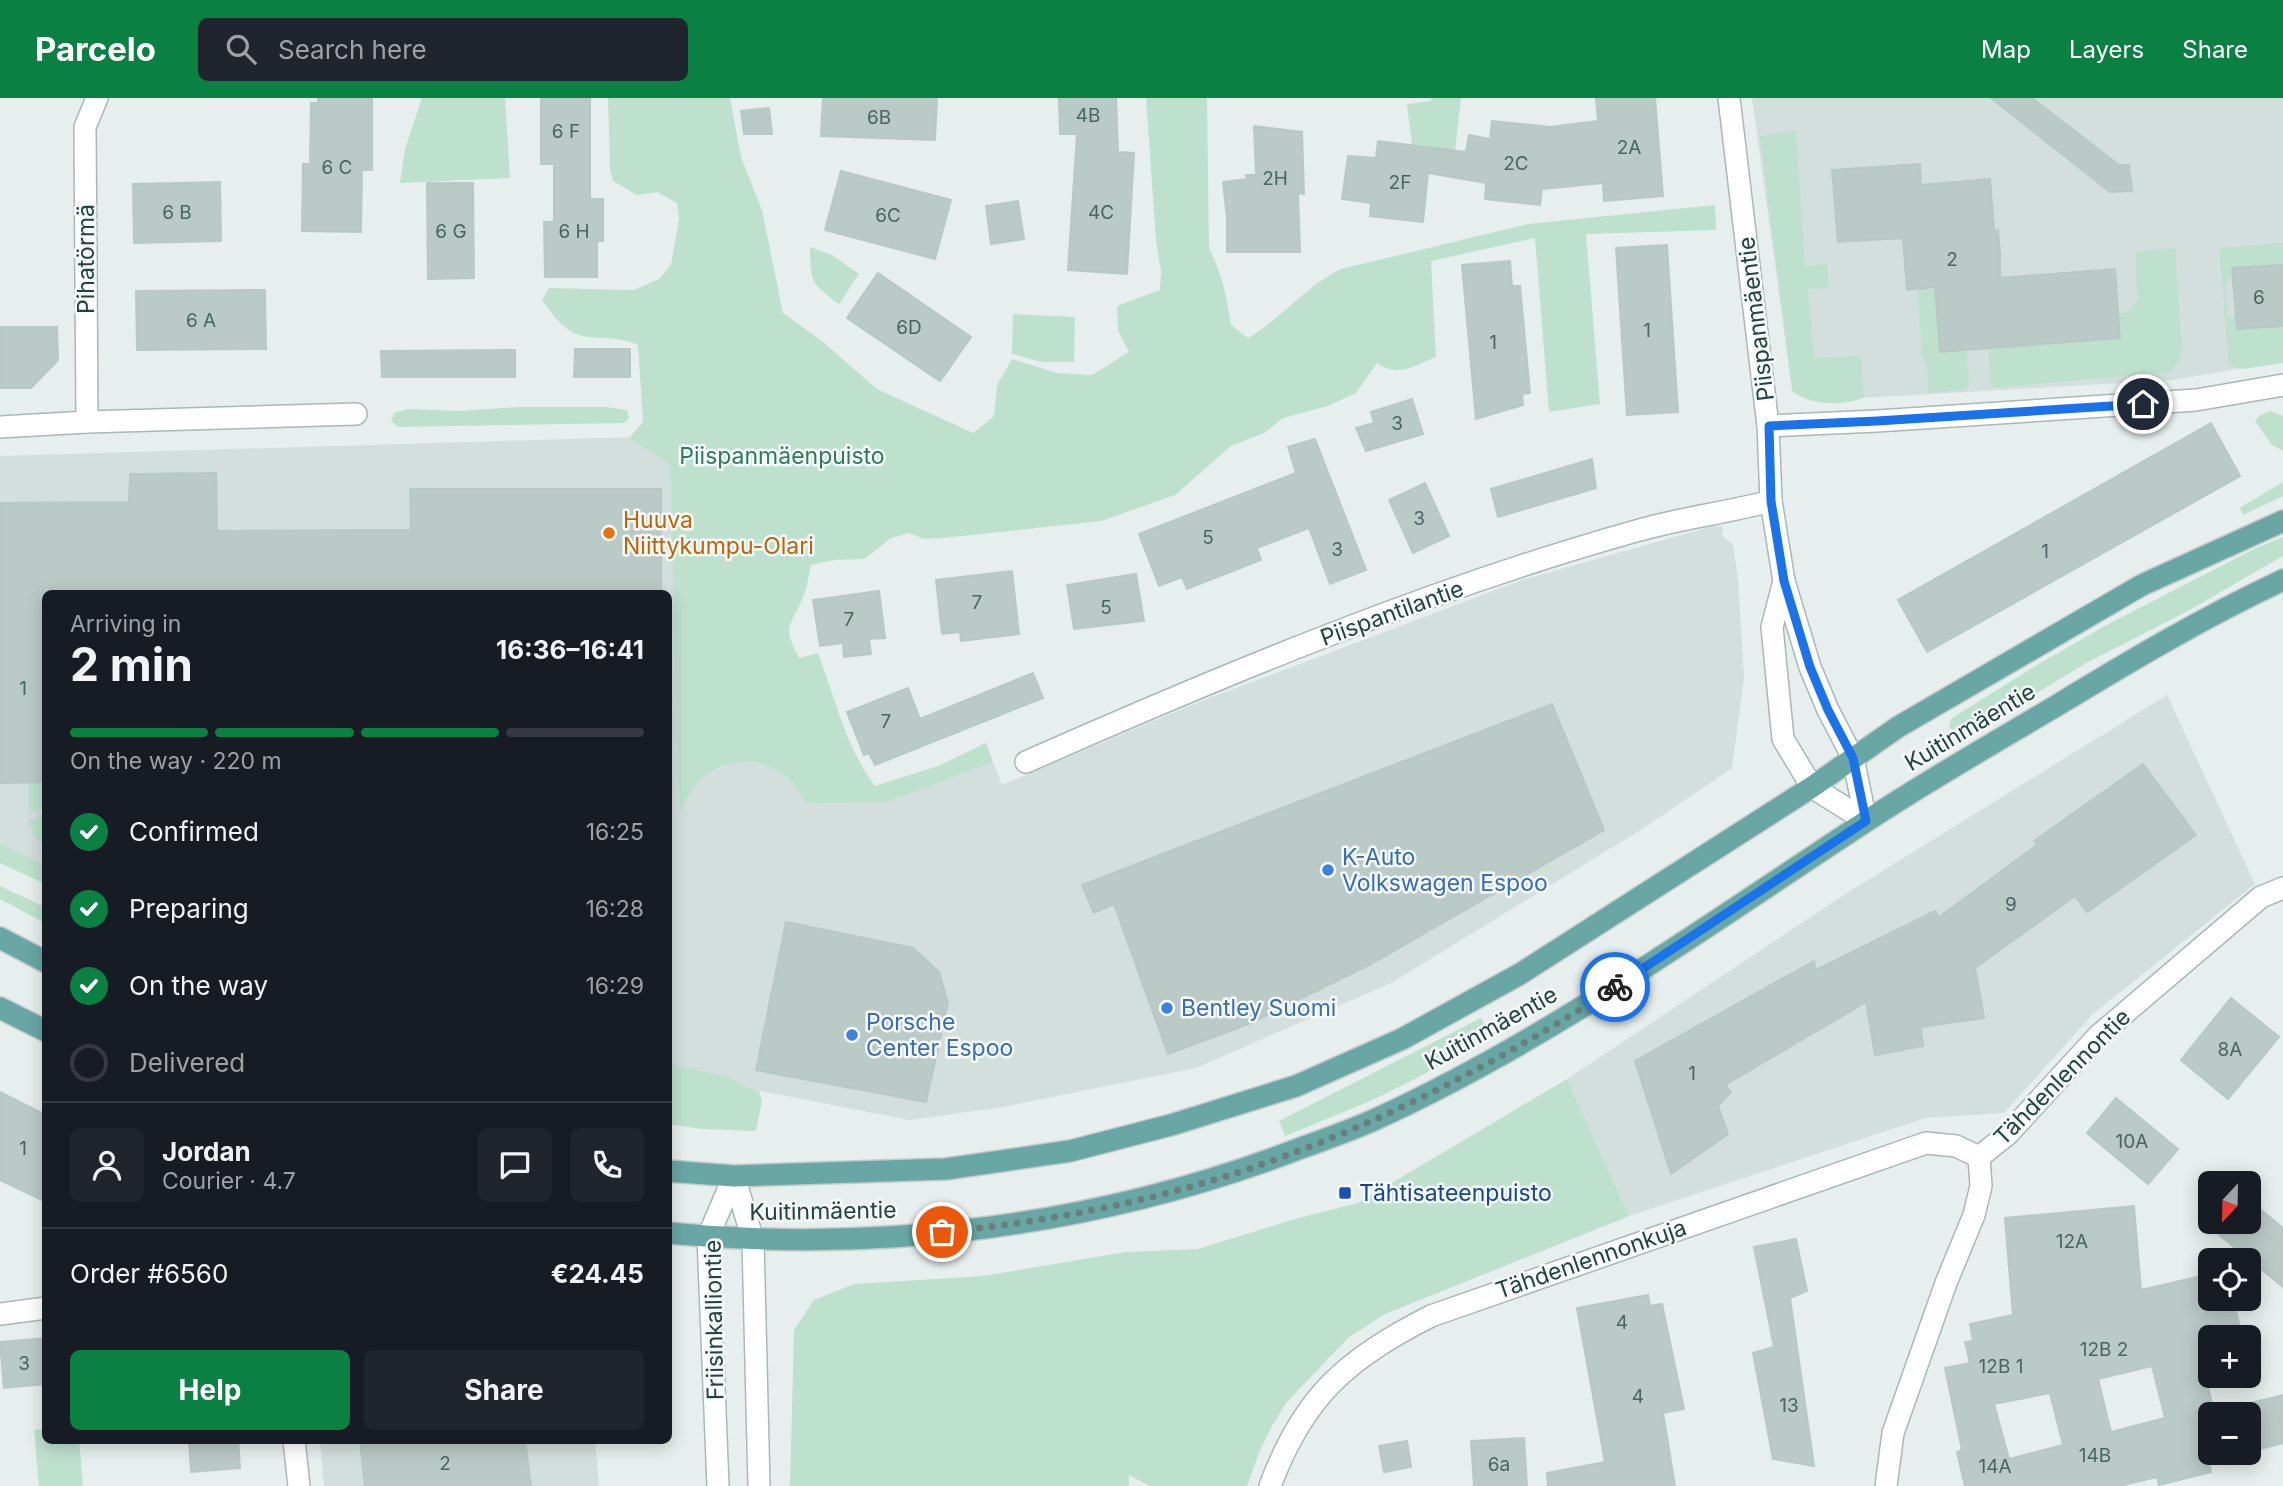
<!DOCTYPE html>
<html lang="en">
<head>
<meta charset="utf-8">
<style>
	:root { --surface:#171b24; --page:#20242c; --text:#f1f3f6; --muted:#9ea1a6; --line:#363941; --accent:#0b8043 }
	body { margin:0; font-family:Inter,sans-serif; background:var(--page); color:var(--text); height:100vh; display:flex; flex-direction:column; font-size:26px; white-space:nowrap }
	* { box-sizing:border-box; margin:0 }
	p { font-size:23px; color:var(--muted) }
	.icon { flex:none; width:38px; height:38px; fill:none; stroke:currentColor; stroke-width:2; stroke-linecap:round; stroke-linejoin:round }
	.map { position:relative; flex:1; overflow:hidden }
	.side { position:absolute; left:42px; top:492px; width:630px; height:854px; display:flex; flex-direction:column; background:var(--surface); border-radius:10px; box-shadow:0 4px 18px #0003 }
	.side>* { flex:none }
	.needle { width:46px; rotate:202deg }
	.fabs { position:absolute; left:2198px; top:1073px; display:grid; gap:14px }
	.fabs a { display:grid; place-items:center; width:63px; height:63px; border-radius:10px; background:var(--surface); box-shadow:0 4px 18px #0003; font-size:35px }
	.pin { position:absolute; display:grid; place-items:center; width:60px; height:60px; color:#fff; margin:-30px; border:4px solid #fff; border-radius:50%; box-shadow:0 2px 7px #0007 }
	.courier { position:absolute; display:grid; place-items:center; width:70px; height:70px; margin:-35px; border:5px solid #1a73e8; border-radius:50%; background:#fff; color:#222; box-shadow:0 2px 9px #0007 }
	.head em { font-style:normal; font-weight:700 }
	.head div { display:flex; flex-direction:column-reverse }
	.head { display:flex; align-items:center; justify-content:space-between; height:119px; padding:0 28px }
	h1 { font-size:46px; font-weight:700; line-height:52px }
	.bar { display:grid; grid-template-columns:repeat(4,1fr); gap:10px 7px; align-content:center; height:84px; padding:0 28px }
	.bar i { height:9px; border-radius:5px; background:var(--line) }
	.bar .on { background:var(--accent) }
	.bar p { grid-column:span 4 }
	.line { display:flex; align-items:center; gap:18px; padding:0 28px; border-top:2px solid var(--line) }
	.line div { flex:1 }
	.round { display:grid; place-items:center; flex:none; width:74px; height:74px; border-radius:10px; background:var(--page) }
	ol { padding:0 28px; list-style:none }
	li { display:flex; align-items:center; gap:21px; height:77px }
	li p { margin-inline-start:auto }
	li .icon { padding:7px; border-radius:50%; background:var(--accent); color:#fff; stroke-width:4 }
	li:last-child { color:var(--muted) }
	li i { width:38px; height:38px; border:4px solid var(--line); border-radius:50% }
	.action { display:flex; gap:14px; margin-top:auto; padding:14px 28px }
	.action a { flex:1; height:80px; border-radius:10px; background:var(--accent); color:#fff; font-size:28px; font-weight:700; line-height:80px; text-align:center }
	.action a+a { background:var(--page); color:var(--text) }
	header { display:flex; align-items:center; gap:42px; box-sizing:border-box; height:98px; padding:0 35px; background:var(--accent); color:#fff }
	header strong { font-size:33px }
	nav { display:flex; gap:38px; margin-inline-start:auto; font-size:24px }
	.search { width:490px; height:63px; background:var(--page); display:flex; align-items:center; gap:18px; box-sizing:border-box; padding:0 24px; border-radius:10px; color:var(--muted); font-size:26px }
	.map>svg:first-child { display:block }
	.built { fill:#d3dfdd }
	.green { fill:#bee1ce }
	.building { fill:#bacac7; stroke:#b7c9c6; stroke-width:2; fill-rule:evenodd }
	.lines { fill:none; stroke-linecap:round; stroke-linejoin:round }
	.street-casing { stroke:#a8b8b6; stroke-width:24 }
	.secondary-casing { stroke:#a3bcb9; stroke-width:24 }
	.primary-casing { stroke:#c1caca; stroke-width:24 }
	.street { stroke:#fff; stroke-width:21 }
	.secondary { stroke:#fff; stroke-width:21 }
	.primary { stroke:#68a7a4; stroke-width:21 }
	.done { stroke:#677f7d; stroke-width:7; stroke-dasharray:0 12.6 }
	.route { stroke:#1a73e8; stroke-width:9 }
	.food-dot { fill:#e8710a; stroke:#f7fbfa; stroke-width:2.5 }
	.shop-dot { fill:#3f7fe0; stroke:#f7fbfa; stroke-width:2.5 }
	.transit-dot { fill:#1a4fb4; stroke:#f7fbfa; stroke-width:2.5 }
	.labels { text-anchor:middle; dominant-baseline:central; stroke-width:5; stroke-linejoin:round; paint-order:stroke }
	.number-label { font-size:19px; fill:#496562 }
	.street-label { font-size:23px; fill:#234341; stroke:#f7fbfa }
	.park-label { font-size:23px; fill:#2a7c5b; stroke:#f7fbfa }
	.food-label { font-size:23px; fill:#c56008; stroke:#f7fbfa; text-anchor:start }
	.shop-label { font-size:23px; fill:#366cbe; stroke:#f7fbfa; text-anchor:start }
	.transit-label { font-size:23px; fill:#164399; stroke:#f7fbfa; text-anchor:start }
</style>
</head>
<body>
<header>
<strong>Parcelo</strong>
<div class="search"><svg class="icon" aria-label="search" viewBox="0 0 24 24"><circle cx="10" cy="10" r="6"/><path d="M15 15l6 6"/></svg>Search here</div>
<nav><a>Map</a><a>Layers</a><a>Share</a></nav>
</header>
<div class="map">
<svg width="2283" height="1388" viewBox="0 0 2283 1388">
	<rect width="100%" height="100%" fill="#e6efed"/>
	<g class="built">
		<path d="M1752,0h531v263l-110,19 -362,21 -19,-14z"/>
		<path d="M670,338l9,377 5,-13 12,-16 11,-9 29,-14 29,4 14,6 20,18 89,13 105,-40 9,23 192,-81 328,-124 191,-54h10l-1,9 11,10 5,33 6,100 -12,90 -93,63 -246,151 -197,86 -193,39 -94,13 -240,-47 -1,-480h-622l-1,285 -45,-20v-402z"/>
		<path d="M2167,597l88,189 -162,130 -89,99 -79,5 -296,98 -62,-137 280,-186z"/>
		<path d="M320,1342h275l4,46h-275z"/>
	</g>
	<g class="green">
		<path d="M422,0h83l5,80 -110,5 5,-34z"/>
		<path d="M608,0h122l11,59 21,53 21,103 40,29 54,47 96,44 21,-17 3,-31 15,-26 45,14 35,2 37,-23 -11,-21 -1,-25 43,-16 1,-19 -5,-30 -10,-143h61l2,150c13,26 18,49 22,77l17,13c34,-20 58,-52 93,-69l187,-45 187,-19 1,25 -130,4 14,170 -51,8 -14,-174 -104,23 5,96c-23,9 -37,21 -59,6l-21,30 -28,13 -45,12 -19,15 -33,13 -56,49 -74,26 -158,17 -19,1 -15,-6 -18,5 -27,21 -30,1 -23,5c-3,13 -4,25 -10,37 -14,29 -17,26 -2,56l19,-5c17,45 28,95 57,133l63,-20 48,-23 7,19 -105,40 -82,1c-30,-62 -108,-50 -127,13l-9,-352 -41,-26 14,-16 -5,-77c-16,-8 -31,-6 -49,-8 -22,-2 -36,-21 -47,-37l7,-12 85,2 25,-11 12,-14 8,-46 -2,-16 -20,-11 -20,3 -24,-14 -3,-12z"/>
		<path d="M1431,0h30l-6,53 -43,-5 -5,-42 24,-3z"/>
		<path d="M1796,33l9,134 22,-1 2,24 -21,1 6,69 42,-2 5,3 3,38c-20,10 -55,8 -72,-6l-32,-255z"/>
		<path d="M2283,145v22l-50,3v9l-6,2 -2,7 3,31h8l1,12 46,-3v37l-40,6 -14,-3 -10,-118z"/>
		<path d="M810,149l22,8 27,19 -20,30c-29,-21 -28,-22 -29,-57z"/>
		<path d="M2175,150l7,100 -2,11 -9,13 -180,16 -3,-40 132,-10 -2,-25 10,-1 10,-12 -3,-48z"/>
		<path d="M1935,190l5,64 27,-2 2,35 -4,5 -36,3 -2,-25 -5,-13 -5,-66z"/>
		<path d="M1013,216l62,3 -1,45h-32l-30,-8z"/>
		<path d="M519,309h88l20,3 2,8 -5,5 -226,4 -7,-6 3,-8 14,-4 53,2z"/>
		<path d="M2270,313l13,5v35l-11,-6 -17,-24 4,-5z"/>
		<path d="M2283,384v14l-40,19 -3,-7z"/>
		<path d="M2283,439v19l-97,56 -100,51 -122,74 -8,-1 -7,-10 3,-8 90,-56 72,-41 142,-73z"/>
		<path d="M45,684v26l-16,5v-30z"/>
		<path d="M45,717h1l-1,29 -11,-8 -5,-16z"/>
		<path d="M0,746l45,21v19l-45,-21z"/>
		<path d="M0,788l45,21v16l-45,-24z"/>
		<path d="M1481,920l8,13 -43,31 -31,17 -42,21 -88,36 -6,-15z"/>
		<path d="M669,966l59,13 10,7 21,7 3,10 -6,30 -54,-2 -33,-5z"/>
		<path d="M1567,981l62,137 -244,98 -37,24 -62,65 -14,23 -13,27 -12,33h-97l-21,-11v11h-339l4,-156 20,-30 40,-16 129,-8 143,-24 72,-3 100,-31 60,-15z"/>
		<path d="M45,1331l1,11h33l4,46h-44l-5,-56z"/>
	</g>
	<g class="building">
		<path d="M318,0h54v72h-10l-1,62 -59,-1 1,-67h7l1,-61h7z"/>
		<path d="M541,0h49v101h13v42h-6v36h-52l-1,-55h10v-58h-13z"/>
		<path d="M823,0h114l-2,42 -114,-4z"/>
		<path d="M1059,0h57l2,54 16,1 -7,121 -59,-4 9,-136h-17z"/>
		<path d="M1596,0h59l8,98 -59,5 -1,-18 -61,6 -2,16 -55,-6 1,-16 -58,-10 -5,49 -53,-6 1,-13 -29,-4 6,-43 28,2 2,-17 88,11 3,-17 21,4 2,-18 58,6 48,-6z"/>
		<path d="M1991,0h41l87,67h10l3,26 -22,1z"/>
		<path d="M769,10l3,26h-28l-3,-23z"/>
		<path d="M1254,28l48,6 2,62 -6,-1 2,59h-73v-34l-4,-36 24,-3 -1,-4h10z"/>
		<path d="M1920,66l1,21 69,-6 4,52 4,-1 2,23v25l115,-9 5,69 -180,14 -5,-65 -28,3 -4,-52 -65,4 -6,-72z"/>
		<path d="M841,73l110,29 -16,59 -110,-29z"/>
		<path d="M220,84l1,59 -87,2 -1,-59z"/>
		<path d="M427,85h46l1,95 -46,1z"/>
		<path d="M1018,103l6,38 -33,5 -5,-38z"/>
		<path d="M1667,147l11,167 -51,3 -11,-167z"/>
		<path d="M1510,163l2,25h8l10,107 -8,1 1,11 -47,14 -14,-154z"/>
		<path d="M2283,167v61l-46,3 -5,-61z"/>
		<path d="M878,175l93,64 -31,44 -93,-63z"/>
		<path d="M265,192l1,59 -129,1 -1,-59z"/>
		<path d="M0,229h57l1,33 -27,28h-31z"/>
		<path d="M575,251h55v28h-56z"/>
		<path d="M515,252v27h-133l-1,-26z"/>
		<path d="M1412,301l11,35 -57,17 -10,-23 18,-5 -3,-11z"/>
		<path d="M2211,325l29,53 -313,176 -29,-52z"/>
		<path d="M1315,341l51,131 -36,14 -21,-56 -52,20 4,12 -74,29 -5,-12 -23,9 -20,-52 157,-61 -8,-26z"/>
		<path d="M1592,361l4,29 -98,29 -7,-28z"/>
		<path d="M216,375l1,58 194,-1 -1,-41h251v104h-615v189l-46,1v-280l129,-1 1,-28z"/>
		<path d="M1425,385l24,53 -36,17 -24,-53z"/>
		<path d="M1012,473l7,63 -58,7 -1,-9 -18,2 -6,-54z"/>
		<path d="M1136,476l8,47 -70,8 -7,-44z"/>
		<path d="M879,493l6,47 -16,1 2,15 -27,3 -1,-14 -23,3 -7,-46z"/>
		<path d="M1033,575l10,25 -168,67 -6,-12 -5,2 -17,-43 61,-24 12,31z"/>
		<path d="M1552,606l52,126 -233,134 -120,59 -83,31 -54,-150 -20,9 -12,-28z"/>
		<path d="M2143,666l53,71 -109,77 -12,-16 -100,72 9,50 -63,9 2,19 -48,9 -9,-53 -141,83 6,7 -13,14 10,28 -57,40 -36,-113 179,-100 2,9 119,-59 4,6 98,-72 -3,-4z"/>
		<path d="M786,824l127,26 26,24 9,31 -22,99 -170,-32z"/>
		<path d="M2231,900l48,39 -51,62 -47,-39z"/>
		<path d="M0,994l46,23v87l-46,-22z"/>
		<path d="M2116,1000l62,51 -30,35 -61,-51z"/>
		<path d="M2249,1102l34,28v59l-83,-68 10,-13v16h39z"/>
		<path d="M2134,1108l7,84 69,-16v24h23l9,39h-36l4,20 -9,1 13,54 69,-17v48l-34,9v-38h-39v38h38l-39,10 2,10 -52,13 -2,-8 -38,9h-154l-8,-34 5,-2 -17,-82 25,-5 -5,-21 8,-1 -3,-17 43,-9 -8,-97zM2152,1268l13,52 -54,14 -13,-53zM2050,1295l13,52 -54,14 -15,-55z"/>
		<path d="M1796,1141l11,52 -17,7 24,168 -41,-7 -20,-106 21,-6 -20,-100z"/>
		<path d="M1648,1197l2,11 12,-2 22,105 -21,4 12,73h-127l-1,-13 58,-11 -28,-154z"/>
		<path d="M46,1240v46l-42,4 -4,-46z"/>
		<path d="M1524,1340l3,48h-53l-3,-45z"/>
		<path d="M189,1342h49l2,28 -49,4z"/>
		<path d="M360,1342h165l6,46h-166z"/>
		<path d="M1407,1343l4,26 -27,5 -5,-26z"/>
	</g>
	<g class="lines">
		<defs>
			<g id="street">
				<path d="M1729,0l39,328 3,75 13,80 26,86 18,43 25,48 13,63"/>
				<path d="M87,324l-2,-295 12,-29"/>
				<path d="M1768,328l109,-5 319,-21 87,-15"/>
				<path d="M0,329l87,-5 269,-8"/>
				<path d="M1784,483l-12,46 11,112 29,48 54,34"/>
				<path d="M1026,664c197,-87 403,-173 610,-231 44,-13 90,-18 135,-30"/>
				<path d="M0,1216l46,-6"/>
				<path d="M294,1342l5,46"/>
				<path d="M1270,1388c34,-91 77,-127 161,-170l495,-173 30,3 23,11"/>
				<path d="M1886,1388l7,-53 53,-150 28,-68 7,-29 -2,-29 29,-23 90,-98 163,-139 22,-9"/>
			</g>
			<g id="secondary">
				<path d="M734,1078l19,64 6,246"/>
				<path d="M718,1388l-10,-249 26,-61"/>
			</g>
			<g id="primary">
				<path d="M0,840l46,24"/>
				<path d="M0,910l46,23"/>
				<path d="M668,1073l66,5 212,-7 124,-18 101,-26 125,-39 106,-47 118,-65 292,-187 86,-60 244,-142 141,-64"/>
				<path d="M668,1135c214,21 433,-8 633,-85 25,-9 51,-18 75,-29 174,-80 330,-193 489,-297 62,-41 127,-78 191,-116 74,-45 148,-89 227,-126"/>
			</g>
		</defs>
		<use href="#street" class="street-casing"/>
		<use href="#secondary" class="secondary-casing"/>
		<use href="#primary" class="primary-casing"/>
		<use href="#street" class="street"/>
		<use href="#secondary" class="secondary"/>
		<use href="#primary" class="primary"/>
	</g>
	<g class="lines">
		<path class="done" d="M942,1134c98,-9 203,-29 297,-60 132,-43 260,-109 376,-185"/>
		<path class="route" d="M1615,889l251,-166 -13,-63 -25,-48 -18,-43 -26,-86 -13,-80 -2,-75 108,-5 266,-17"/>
	</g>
	<circle class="food-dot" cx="609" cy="435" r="7"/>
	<g class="shop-dot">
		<circle cx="1328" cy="772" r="7"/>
		<circle cx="1167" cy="910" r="7"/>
		<circle cx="852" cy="937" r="7"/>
	</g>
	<rect class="transit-dot" x="1338" y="1088" width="14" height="14" rx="3.5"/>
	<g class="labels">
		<g class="number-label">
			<text x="1088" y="17">4B</text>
			<text x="879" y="19">6B</text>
			<text x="566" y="33">6 F</text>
			<text x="1629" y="49">2A</text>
			<text x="1516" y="65">2C</text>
			<text x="337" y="69">6 C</text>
			<text x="1275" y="80">2H</text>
			<text x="1400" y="84">2F</text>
			<text x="177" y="114">6 B</text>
			<text x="1101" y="114">4C</text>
			<text x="888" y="117">6C</text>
			<text x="451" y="133">6 G</text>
			<text x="574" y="133">6 H</text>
			<text x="1952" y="161">2</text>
			<text x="2259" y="199">6</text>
			<text x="201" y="222">6 A</text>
			<text x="909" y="229">6D</text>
			<text x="1647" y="232">1</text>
			<text x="1493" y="244">1</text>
			<text x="1397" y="325">3</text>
			<text x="1419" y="420">3</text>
			<text x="1208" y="439">5</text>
			<text x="1337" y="451">3</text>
			<text x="2045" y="453">1</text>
			<text x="977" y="504">7</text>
			<text x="1106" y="509">5</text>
			<text x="849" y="521">7</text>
			<text x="23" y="590">1</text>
			<text x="886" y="623">7</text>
			<text x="2011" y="806">9</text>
			<text x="2230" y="951">8A</text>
			<text x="1692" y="975">1</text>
			<text x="2132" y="1043">10A</text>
			<text x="23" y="1050">1</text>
			<text x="2072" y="1143">12A</text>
			<text x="1622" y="1224">4</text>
			<text x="2104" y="1251">12B 2</text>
			<text x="24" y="1265">3</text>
			<text x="2001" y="1268">12B 1</text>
			<text x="1638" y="1298">4</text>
			<text x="1789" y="1307">13</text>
			<text x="2095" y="1357">14B</text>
			<text x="445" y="1365">2</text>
			<text x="1499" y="1366">6a</text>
			<text x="1995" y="1368">14A</text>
		</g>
		<g class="street-label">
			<text transform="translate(86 161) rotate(-90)">Pihatörmä</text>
			<text transform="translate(1756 221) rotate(-97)">Piispanmäentie</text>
			<text transform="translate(1392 515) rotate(-20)">Piispantilantie</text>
			<text transform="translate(1970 629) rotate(-31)">Kuitinmäentie</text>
			<text transform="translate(1491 930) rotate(-29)">Kuitinmäentie</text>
			<text transform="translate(2062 979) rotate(-45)">Tähdenlennontie</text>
			<text transform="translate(823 1113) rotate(-1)">Kuitinmäentie</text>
			<text transform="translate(1591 1161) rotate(-19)">Tähdenlennonkuja</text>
			<text transform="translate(714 1222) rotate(-91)">Friisinkalliontie</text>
		</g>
		<g class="park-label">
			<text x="782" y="358">Piispanmäenpuisto</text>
		</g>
		<g class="food-label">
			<text x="623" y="422">Huuva<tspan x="623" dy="26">Niittykumpu-Olari</tspan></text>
		</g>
		<g class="shop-label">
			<text x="1342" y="759">K-Auto<tspan x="1342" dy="26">Volkswagen Espoo</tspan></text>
			<text x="1181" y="910">Bentley Suomi</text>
			<text x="866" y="924">Porsche<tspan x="866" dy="26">Center Espoo</tspan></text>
		</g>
		<g class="transit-label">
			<text x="1359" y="1095">Tähtisateenpuisto</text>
		</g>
	</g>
</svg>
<div class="fabs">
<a><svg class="needle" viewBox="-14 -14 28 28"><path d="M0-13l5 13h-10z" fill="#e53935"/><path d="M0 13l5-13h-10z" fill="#9ea1a6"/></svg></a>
<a><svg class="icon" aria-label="locate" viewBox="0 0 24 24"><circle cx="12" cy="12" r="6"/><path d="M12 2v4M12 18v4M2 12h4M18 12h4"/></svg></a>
<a>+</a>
<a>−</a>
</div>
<div class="pin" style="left:942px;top:1134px;background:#ea580c"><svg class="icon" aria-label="bag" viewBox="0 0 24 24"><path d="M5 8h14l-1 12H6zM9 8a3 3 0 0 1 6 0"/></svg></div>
<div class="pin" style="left:2143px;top:306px;background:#1f2937"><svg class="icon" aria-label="home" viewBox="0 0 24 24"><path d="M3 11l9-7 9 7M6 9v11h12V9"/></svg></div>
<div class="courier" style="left:1615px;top:889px"><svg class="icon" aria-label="bike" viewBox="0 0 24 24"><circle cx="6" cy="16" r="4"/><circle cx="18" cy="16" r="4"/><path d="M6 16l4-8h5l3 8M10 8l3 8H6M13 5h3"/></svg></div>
<section class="side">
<div class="head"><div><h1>2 min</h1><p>Arriving in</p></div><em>16:36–16:41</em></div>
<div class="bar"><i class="on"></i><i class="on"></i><i class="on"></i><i></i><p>On the way · 220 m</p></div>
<ol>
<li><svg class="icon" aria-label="check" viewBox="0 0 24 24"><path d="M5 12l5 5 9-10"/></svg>Confirmed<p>16:25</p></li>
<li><svg class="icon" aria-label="check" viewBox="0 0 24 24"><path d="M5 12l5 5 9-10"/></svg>Preparing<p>16:28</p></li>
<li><svg class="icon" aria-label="check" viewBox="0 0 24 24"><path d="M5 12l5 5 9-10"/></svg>On the way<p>16:29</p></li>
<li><i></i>Delivered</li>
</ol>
<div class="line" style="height:126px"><a class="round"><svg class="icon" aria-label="person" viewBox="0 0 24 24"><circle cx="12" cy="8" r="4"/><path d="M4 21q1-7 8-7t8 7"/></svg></a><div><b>Jordan</b><p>Courier · 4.7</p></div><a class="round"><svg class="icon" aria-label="chat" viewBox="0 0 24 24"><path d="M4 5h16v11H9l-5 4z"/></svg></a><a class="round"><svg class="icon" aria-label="phone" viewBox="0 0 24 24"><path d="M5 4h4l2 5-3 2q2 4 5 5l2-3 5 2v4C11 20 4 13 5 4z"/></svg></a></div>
<div class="line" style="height:91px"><div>Order #6560</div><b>€24.45</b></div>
<div class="action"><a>Help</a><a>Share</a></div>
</section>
</div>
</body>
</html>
